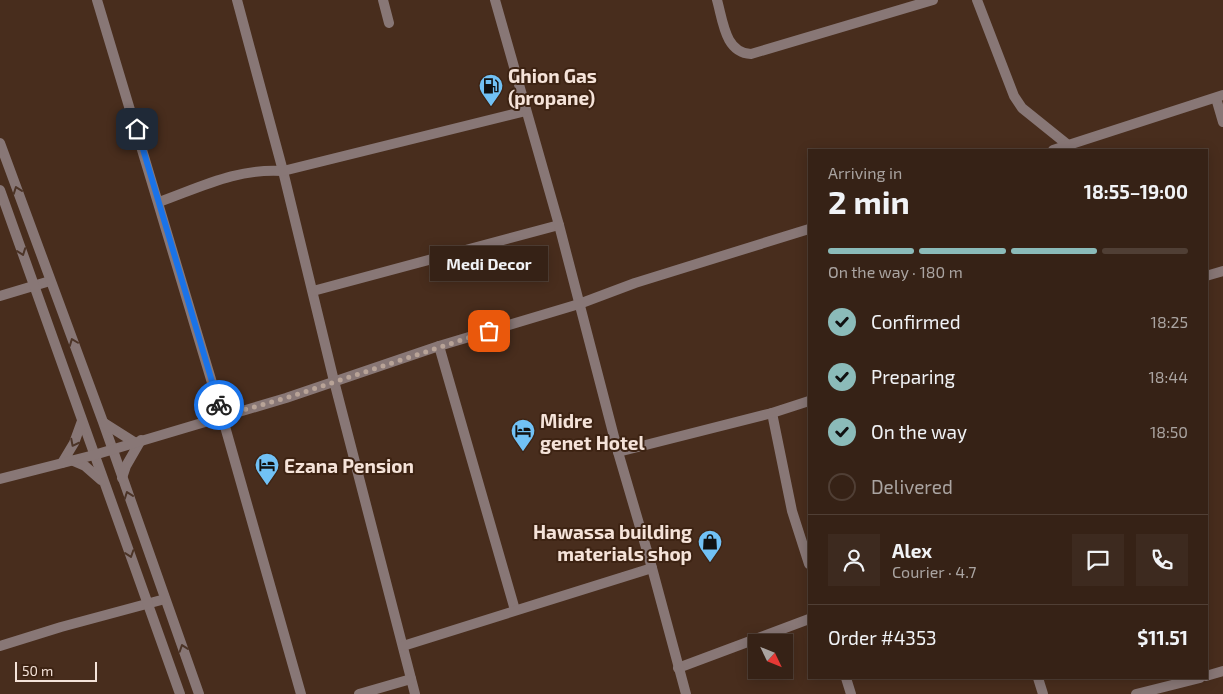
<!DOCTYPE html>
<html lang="en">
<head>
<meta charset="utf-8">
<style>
	:root { --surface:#362216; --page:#3d2a1f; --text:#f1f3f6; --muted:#aaa4a1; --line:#503f35; --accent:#8bbbb9 }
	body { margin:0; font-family:"Exo 2",sans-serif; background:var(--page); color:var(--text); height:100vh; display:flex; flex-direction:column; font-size:19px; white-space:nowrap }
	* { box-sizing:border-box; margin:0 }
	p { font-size:16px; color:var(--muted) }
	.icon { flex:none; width:28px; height:28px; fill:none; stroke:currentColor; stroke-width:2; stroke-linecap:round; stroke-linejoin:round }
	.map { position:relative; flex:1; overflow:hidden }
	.drawer { position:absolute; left:808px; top:149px; width:400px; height:530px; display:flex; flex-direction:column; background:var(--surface); border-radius:0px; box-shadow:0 2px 12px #0003,0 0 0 1px var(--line) }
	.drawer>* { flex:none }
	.needle { width:32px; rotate:133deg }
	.fabs { position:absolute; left:748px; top:634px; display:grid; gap:10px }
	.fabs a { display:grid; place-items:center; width:45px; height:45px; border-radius:0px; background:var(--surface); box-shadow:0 2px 12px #0003,0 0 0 1px var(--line); font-size:25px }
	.scale { position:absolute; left:15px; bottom:12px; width:82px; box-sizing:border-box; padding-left:5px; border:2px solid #f5e3d9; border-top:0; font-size:14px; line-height:18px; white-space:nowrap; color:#f5e3d9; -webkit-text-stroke:4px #3d2313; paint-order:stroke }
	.pin { position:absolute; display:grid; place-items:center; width:42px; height:42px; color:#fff; margin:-21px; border-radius:10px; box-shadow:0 2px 8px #0006 }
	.courier { position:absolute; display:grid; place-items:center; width:50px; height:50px; margin:-25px; border:4px solid #1a73e8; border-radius:50%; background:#fff; color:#222; box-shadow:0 1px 6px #0007 }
	.bubble { position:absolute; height:35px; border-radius:0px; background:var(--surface); box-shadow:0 2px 12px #0003,0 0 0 1px var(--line); font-size:16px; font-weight:700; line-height:35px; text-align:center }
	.head em { font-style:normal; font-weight:700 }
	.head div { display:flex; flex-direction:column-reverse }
	.head { display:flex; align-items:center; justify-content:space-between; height:85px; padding:0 20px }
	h1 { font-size:32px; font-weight:700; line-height:38px }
	.bar { display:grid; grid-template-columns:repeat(4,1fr); gap:8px 5px; align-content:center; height:60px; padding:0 20px }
	.bar i { height:6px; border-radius:4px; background:var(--line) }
	.bar .on { background:var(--accent) }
	.bar p { grid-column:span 4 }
	.line { display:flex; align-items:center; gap:12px; padding:0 20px; border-top:1px solid var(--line) }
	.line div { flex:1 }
	.round { display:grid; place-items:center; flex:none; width:52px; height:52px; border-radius:0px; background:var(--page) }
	ol { padding:0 20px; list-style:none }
	li { display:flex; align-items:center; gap:15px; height:55px }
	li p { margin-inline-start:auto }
	li .icon { padding:5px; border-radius:50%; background:var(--accent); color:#111; stroke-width:4 }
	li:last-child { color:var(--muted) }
	li i { width:28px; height:28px; border:2px solid var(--line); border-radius:50% }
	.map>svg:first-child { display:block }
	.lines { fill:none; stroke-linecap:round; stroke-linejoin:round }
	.minor { stroke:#887776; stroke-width:10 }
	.tertiary { stroke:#887776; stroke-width:10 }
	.oneway { stroke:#4c3427 }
	.done { stroke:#b8a397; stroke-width:5; stroke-dasharray:0 9 }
	.route { stroke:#1a73e8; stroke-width:6 }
	.labels { text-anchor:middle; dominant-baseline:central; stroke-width:4; stroke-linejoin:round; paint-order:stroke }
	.poi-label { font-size:19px; font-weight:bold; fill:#f5e3d9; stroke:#3d2313; text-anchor:start }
</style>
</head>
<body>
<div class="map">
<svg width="1223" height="694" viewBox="0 0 1223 694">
	<rect width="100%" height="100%" fill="#482d1d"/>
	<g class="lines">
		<g class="minor">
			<path d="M97,0l125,416 79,278"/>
			<path d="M237,0l46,171 51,210 81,313"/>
			<path d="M383,0l6,23"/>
			<path d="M717,0c6,21 8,53 34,54l182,-54"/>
			<path d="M977,0l37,96 8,12 46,37"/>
			<path d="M1216,98l7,24"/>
			<path d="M159,202c42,-15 78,-34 124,-31l243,-60"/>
			<path d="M1206,276l17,-5"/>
			<path d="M313,291l246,-66"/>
			<path d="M0,296l50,-15"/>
			<path d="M439,346l76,264"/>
			<path d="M772,413l20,98 17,53"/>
			<path d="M618,452l154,-39 37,-12"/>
			<path d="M0,646l61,-19 104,-28"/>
			<path d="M403,646l249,-78"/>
			<path d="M678,668l131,-49"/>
			<path d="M1206,676l17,-5"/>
			<path d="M846,678l5,16"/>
			<path d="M1038,678l5,16"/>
			<path d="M359,694l52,-15"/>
			<path d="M1136,694l64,-16"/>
		</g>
		<g class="tertiary">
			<path d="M495,0l64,225 59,227 34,116 34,126"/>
			<path d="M0,143l103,279 96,272"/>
			<path d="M1053,150l170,-55"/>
			<path d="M0,190l180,504"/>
			<path d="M104,423l30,19"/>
			<path d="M71,460l14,6 16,14"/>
			<path d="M62,463l12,-20 8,-22"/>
			<path d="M122,478l4,-12 15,-26"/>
			<path d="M0,479l94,-24 192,-57 153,-52 140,-42 56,-21 174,-54"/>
		</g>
	</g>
	<defs><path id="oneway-chevron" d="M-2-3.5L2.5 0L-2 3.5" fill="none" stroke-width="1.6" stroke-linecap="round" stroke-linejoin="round" transform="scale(1.25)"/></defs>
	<g class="oneway">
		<use href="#oneway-chevron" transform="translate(17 190) rotate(-110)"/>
		<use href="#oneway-chevron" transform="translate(22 252) rotate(70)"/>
		<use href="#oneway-chevron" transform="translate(73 342) rotate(-111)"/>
		<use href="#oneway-chevron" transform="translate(74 443) rotate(117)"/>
		<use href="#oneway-chevron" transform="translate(128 495) rotate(-110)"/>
		<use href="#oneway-chevron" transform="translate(130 554) rotate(71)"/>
		<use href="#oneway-chevron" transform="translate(183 648) rotate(-109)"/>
	</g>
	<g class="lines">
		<path class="done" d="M219,405l3,11 64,-18 203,-67"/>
		<path class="route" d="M137,129l82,276"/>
	</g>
	<defs>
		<symbol id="fuel-pin" viewBox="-11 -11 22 30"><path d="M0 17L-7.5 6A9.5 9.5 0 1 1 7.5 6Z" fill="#71c1f5" stroke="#3d2313"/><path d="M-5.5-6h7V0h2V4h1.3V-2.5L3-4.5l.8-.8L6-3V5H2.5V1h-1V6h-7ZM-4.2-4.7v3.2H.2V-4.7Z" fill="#111"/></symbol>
		<symbol id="hotel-pin" viewBox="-11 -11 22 30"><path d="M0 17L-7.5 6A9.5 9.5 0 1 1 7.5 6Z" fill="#71c1f5" stroke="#3d2313"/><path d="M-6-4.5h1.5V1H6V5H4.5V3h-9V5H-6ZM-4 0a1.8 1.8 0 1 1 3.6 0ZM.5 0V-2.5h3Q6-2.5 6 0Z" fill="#111"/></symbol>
		<symbol id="shop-pin" viewBox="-11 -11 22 30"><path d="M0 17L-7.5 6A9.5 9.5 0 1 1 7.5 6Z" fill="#71c1f5" stroke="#3d2313"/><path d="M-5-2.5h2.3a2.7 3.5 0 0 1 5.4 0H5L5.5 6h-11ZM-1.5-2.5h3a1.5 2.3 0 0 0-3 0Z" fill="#111"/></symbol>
	</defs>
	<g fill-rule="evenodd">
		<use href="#fuel-pin" x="477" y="72" width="28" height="38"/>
		<use href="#hotel-pin" x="509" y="417" width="28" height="38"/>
		<use href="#hotel-pin" x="253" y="451" width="28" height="38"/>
		<use href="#shop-pin" x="696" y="528" width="28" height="38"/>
	</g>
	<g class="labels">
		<g class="poi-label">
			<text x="508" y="75">Ghion Gas<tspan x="508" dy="22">(propane)</tspan></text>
			<text x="540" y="420">Midre<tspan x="540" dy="22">genet Hotel</tspan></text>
			<text x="284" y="465">Ezana Pension</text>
			<text x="692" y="531" text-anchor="end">Hawassa building<tspan x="692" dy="22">materials shop</tspan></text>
		</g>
	</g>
</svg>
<div class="fabs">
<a><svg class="needle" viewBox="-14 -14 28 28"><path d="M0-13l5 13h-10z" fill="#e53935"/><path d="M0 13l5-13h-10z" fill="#aaa4a1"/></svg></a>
</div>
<div class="scale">50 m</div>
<div class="pin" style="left:489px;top:331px;background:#ea580c"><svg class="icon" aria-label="bag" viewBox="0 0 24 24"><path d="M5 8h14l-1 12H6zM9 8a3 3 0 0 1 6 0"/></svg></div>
<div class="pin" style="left:137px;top:129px;background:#1f2937"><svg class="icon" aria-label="home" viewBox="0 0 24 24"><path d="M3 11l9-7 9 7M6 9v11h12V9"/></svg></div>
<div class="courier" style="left:219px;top:405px"><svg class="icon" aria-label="bike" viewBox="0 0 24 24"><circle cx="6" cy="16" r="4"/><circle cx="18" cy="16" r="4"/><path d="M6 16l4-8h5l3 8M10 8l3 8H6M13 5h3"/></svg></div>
<div class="bubble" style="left:430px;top:246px;width:118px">Medi Decor</div>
<section class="drawer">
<div class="head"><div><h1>2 min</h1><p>Arriving in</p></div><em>18:55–19:00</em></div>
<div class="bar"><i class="on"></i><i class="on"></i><i class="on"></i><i></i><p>On the way · 180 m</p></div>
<ol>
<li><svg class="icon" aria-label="check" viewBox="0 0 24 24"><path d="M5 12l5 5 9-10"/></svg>Confirmed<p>18:25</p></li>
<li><svg class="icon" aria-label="check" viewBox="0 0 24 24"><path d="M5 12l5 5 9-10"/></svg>Preparing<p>18:44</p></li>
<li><svg class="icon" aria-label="check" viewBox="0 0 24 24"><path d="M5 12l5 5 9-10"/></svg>On the way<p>18:50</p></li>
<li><i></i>Delivered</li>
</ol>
<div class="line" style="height:90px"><a class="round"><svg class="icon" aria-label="person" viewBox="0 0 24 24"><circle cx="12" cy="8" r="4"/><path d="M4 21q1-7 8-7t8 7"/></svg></a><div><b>Alex</b><p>Courier · 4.7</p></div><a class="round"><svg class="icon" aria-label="chat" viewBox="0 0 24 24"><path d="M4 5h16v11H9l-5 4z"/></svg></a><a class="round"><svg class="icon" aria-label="phone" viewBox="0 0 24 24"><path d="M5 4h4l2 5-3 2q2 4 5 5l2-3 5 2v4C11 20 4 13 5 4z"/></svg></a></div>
<div class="line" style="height:65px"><div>Order #4353</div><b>$11.51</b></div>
</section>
</div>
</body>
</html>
